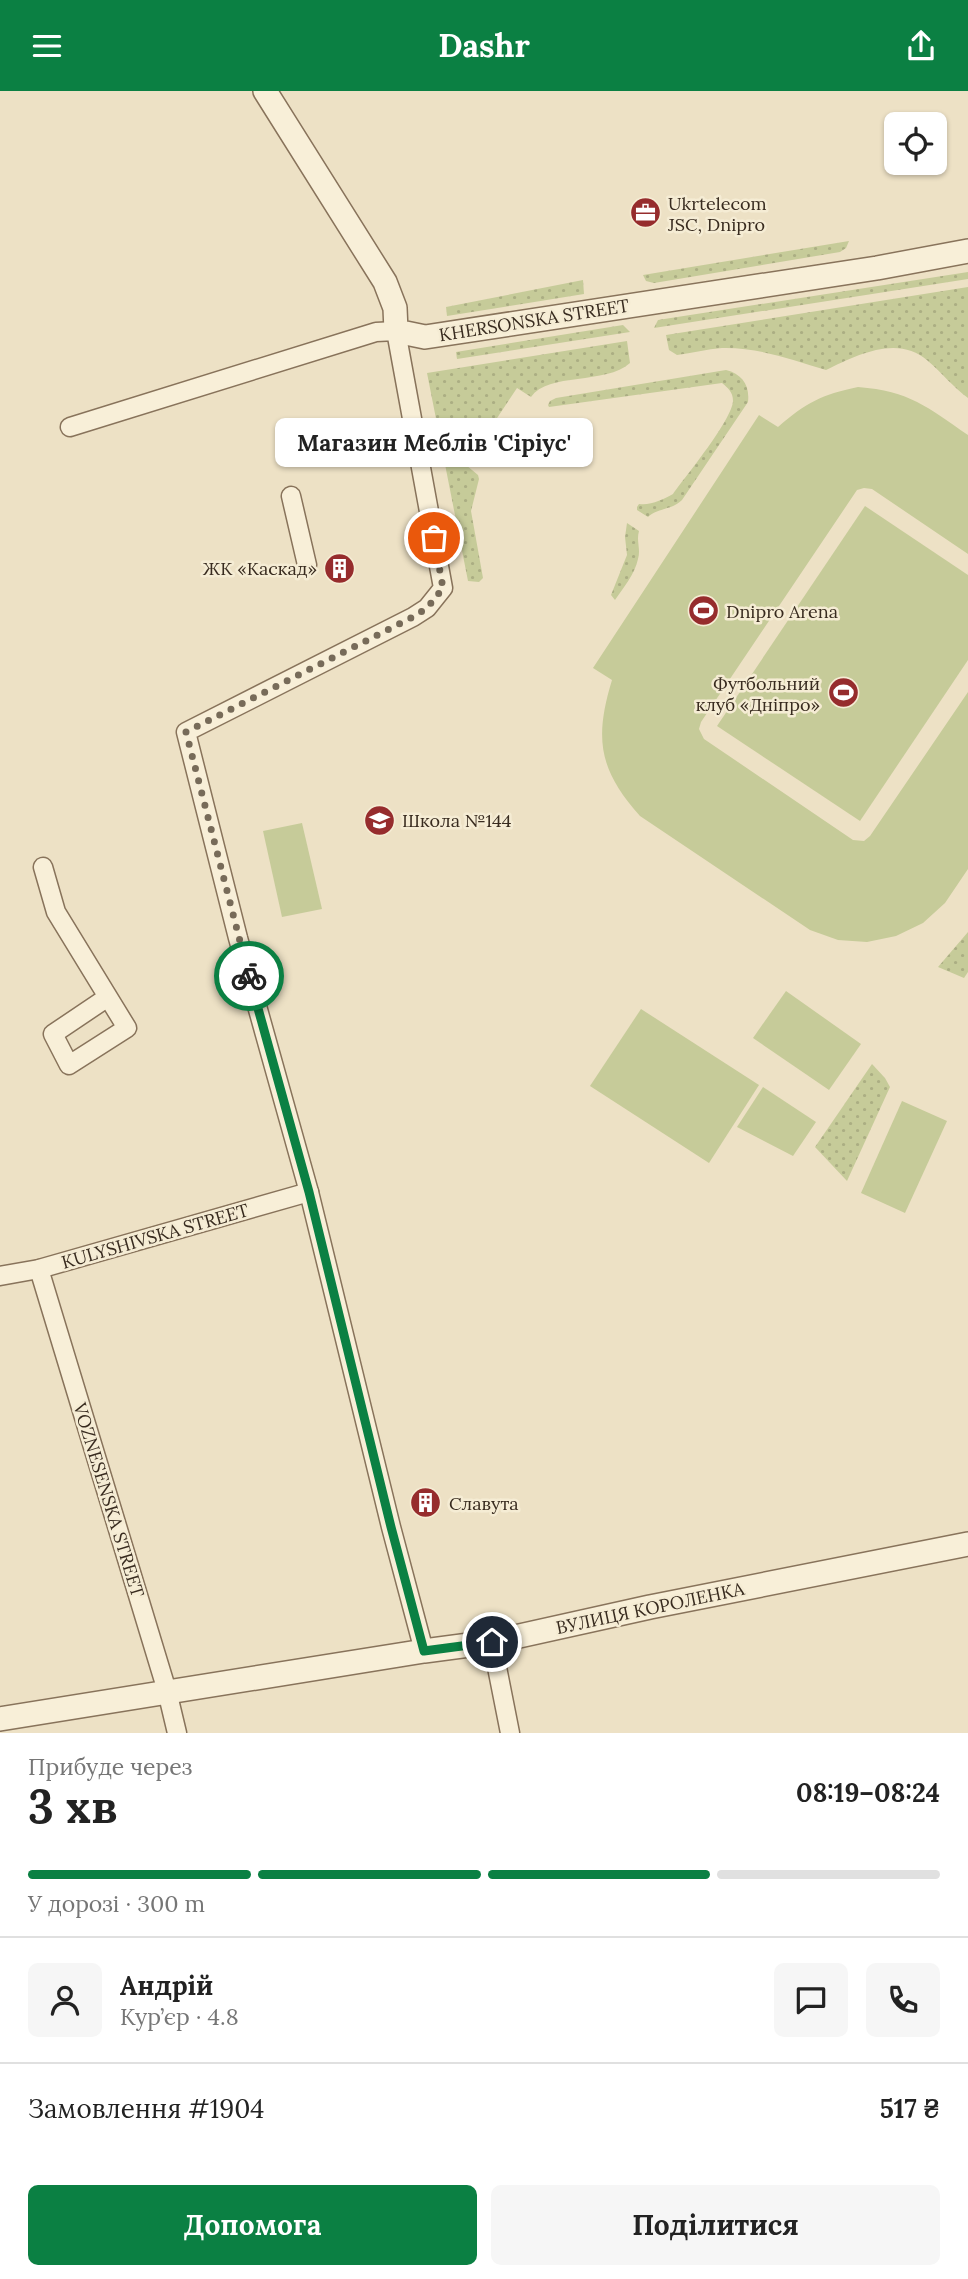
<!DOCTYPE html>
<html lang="uk">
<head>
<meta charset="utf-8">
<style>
	:root { --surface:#fff; --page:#f6f6f6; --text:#222; --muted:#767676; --line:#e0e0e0; --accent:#0b8043 }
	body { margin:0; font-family:Lora,serif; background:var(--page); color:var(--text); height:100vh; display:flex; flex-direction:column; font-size:26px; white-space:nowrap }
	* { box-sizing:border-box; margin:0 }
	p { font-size:23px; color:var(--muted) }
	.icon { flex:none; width:38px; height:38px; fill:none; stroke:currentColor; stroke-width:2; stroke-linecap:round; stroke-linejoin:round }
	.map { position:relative; height:1642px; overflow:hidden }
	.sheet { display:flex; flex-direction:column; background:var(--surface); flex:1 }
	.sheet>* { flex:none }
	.fabs { position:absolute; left:884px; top:21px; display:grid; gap:14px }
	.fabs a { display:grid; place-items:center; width:63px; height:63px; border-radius:10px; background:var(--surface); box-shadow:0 2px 5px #0004; font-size:35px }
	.pin { position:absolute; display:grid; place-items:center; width:60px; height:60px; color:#fff; margin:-30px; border:4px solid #fff; border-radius:50%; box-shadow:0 2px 7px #0007 }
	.courier { position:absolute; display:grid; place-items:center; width:70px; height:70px; margin:-35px; border:5px solid #0b8043; border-radius:50%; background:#fff; color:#222; box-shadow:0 2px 9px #0007 }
	.bubble { position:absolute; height:49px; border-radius:10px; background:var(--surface); box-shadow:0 2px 5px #0004; font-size:23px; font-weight:700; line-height:49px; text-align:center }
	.head em { font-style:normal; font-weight:700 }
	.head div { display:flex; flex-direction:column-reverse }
	.head { display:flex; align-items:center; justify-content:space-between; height:119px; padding:0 28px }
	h1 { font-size:46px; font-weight:700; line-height:52px }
	.bar { display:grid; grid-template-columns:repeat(4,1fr); gap:10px 7px; align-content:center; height:84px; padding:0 28px }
	.bar i { height:9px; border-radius:5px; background:var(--line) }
	.bar .current { background:var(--accent) }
	.bar p { grid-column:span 4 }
	.line { display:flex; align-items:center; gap:18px; padding:0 28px; border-top:2px solid var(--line) }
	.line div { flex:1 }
	.round { display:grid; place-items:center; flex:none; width:74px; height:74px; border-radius:10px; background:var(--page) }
	.primary-button { display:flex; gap:14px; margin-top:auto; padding:14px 28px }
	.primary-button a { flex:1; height:80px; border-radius:10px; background:var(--accent); color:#fff; font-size:28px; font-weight:700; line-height:80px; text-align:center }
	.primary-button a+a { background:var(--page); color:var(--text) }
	header { display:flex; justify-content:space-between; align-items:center; height:91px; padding:0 28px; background:var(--accent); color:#fff; font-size:32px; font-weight:700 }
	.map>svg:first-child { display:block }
	.grass { fill:url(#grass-dots) }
	.garden { fill:#c6cb99 }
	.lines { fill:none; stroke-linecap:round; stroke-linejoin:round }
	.minor-casing { stroke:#88735b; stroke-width:21 }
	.tertiary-casing { stroke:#88735b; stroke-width:26 }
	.minor { stroke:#f8efd8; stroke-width:18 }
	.tertiary { stroke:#f8efd8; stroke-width:23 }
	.done { stroke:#776b59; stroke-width:7; stroke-dasharray:0 12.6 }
	.route { stroke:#0b8043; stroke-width:9 }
	.labels { text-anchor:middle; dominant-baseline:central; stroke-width:5; stroke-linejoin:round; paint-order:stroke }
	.poi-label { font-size:18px; fill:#382b1f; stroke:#f5ecd4; text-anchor:start }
	.street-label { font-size:18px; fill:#382b1f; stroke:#f5ecd4 }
</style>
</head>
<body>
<header><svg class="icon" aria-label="menu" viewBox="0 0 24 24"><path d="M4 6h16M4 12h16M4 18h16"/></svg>Dashr<svg class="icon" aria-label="share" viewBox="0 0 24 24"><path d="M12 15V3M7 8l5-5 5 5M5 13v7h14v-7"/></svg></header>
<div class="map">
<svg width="968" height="1642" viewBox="0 0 968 1642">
	<defs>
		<pattern id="grass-dots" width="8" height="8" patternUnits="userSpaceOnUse" patternTransform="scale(1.75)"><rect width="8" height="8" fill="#c6cb99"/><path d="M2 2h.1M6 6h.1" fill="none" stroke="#abae83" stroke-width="1.8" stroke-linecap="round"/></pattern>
	</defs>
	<rect width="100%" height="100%" fill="#ede1c5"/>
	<g class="grass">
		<path d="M849,150l-3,7 -6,4 -186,31 -8,-2 -3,-6z"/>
		<path d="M968,181v7l-314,49 4,-8z"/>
		<path d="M583,189l1,14 -137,22 -1,-9z"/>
		<path d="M968,196v111c-15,-11 -26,-25 -40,-37 -30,-27 -71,-6 -102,9 -34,-10 -68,-23 -104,-22 -15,1 -30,5 -45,7l-8,-5 -3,-15z"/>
		<path d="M623,234l7,7 -173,27 -1,-7z"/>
		<path d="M627,250l3,22c-24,22 -82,9 -99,34l-14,-9 -51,77 12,10 1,4 -8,32 12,67 -4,4 -11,-1 -41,-208z"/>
		<path d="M726,279c16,4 24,15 22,32l-66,98c-10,10 -25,8 -34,17l-11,-7v-3l2,-3c11,2 25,-5 34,-10 13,-18 59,-74 60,-93 0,-9 -5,-13 -11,-18l-173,24 -1,-2 2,-4 6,-3z"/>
		<path d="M627,432l12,8c-3,10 2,18 -1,28 -3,15 -15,29 -23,41l-4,-5 16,-40 -2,-18z"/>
		<path d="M968,841v40l-4,6 -26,-11z"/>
		<path d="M872,973l13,14 5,9 -43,94 -32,-34z"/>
	</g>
	<g class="garden">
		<path d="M858,296c52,4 69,20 110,48v119l-96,-65 -8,-1 -7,2 -156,232 -2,7 5,10 149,101 11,1 6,-5 98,-144v177l-23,34 -22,20 -27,13 -29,6 -29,-2 -28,-10 -170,-114c-41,-46 -46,-77 -28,-136l-19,-12 166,-253 19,12c29,-25 43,-32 80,-40z"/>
		<path d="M865,415l103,69v85l-108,161 -143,-95z"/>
		<path d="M302,732l20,86 -40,8 -19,-86z"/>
		<path d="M786,900l75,53 -32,46 -76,-52z"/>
		<path d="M641,918l118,76 -50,78 -119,-77z"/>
		<path d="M763,996l53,35 -23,34 -56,-29z"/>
		<path d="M902,1010l45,20 -42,92 -44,-20z"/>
	</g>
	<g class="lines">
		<defs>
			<g id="minor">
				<path d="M70,336l306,-95 20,-1 47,257 -16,20 -14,9 -227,115 52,206 71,254 82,335 33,124"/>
				<path d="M291,405l16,69"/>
				<path d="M43,776l13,45 52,85 -55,37 16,31 58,-37 -19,-31"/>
				<path d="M39,1178l128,422 10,42"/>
				<path d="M0,1185l39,-7 270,-77"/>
				<path d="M492,1551l18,91"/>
			</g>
			<g id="tertiary">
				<path d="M265,0l120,191 10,26 1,23 29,6 452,-69 91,-17"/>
				<path d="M0,1628l424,-68 68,-9 158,-35 318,-63"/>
			</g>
		</defs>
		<use href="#minor" class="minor-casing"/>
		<use href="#tertiary" class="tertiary-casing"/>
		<use href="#minor" class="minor"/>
		<use href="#tertiary" class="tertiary"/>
	</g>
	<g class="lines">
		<path class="done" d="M249,885l-63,-244 227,-115 14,-9 16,-20 -9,-50"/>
		<path class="route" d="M249,885l60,216 82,335 33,124 68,-9"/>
	</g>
	<defs>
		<symbol id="office-disc" viewBox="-11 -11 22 22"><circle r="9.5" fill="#962c2d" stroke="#f5ecd4"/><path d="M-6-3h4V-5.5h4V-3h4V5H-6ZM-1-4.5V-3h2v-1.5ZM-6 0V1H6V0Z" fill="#fff"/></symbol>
		<symbol id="building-disc" viewBox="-11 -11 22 22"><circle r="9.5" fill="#962c2d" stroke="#f5ecd4"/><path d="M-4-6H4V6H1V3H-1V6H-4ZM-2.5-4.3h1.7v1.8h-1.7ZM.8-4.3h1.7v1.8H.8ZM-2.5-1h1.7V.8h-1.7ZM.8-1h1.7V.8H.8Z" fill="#fff"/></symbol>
		<symbol id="stadium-disc" viewBox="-11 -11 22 22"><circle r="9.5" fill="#962c2d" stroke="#f5ecd4"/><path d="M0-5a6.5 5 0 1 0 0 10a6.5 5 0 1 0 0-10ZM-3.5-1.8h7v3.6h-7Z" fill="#fff"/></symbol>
		<symbol id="school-disc" viewBox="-11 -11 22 22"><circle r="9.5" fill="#962c2d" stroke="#f5ecd4"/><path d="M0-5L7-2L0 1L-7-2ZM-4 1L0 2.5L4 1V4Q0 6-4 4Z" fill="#fff"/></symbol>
	</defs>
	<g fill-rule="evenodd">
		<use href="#office-disc" x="628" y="104" width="35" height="35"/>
		<use href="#building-disc" x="322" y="460" width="35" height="35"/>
		<use href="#stadium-disc" x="686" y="502" width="35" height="35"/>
		<use href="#stadium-disc" x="826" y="584" width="35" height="35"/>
		<use href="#school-disc" x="362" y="712" width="35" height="35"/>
		<use href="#building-disc" x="408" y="1394" width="35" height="35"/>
	</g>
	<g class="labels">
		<g class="poi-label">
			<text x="668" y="112">Ukrtelecom<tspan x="668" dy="21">JSC, Dnipro</tspan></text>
			<text x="317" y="477" text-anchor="end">ЖК «Каскад»</text>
			<text x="726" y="520">Dnipro Arena</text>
			<text x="820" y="592" text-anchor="end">Футбольний<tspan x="820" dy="21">клуб «Дніпро»</tspan></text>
			<text x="402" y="729">Школа №144</text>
			<text x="449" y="1412">Славута</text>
		</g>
		<g class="street-label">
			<text transform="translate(534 229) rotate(-9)">KHERSONSKA STREET</text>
			<text transform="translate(155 1145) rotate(-16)">KULYSHIVSKA STREET</text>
			<text transform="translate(109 1409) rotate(73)">VOZNESENSKA STREET</text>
			<text transform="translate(650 1517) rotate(-12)">ВУЛИЦЯ КОРОЛЕНКА</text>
		</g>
	</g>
</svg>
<div class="fabs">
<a><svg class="icon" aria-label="locate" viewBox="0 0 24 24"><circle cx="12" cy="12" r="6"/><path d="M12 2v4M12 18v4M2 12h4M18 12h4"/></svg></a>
</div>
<div class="pin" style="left:434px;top:447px;background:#ea580c"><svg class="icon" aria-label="bag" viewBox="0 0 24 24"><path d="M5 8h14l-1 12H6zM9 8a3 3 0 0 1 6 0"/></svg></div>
<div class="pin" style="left:492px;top:1551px;background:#1f2937"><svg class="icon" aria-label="home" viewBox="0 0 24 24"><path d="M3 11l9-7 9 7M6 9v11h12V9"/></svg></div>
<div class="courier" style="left:249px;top:885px"><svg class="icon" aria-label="bike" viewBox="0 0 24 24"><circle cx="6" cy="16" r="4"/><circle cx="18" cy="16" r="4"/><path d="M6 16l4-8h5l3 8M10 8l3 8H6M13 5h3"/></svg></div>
<div class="bubble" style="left:275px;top:327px;width:318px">Магазин Меблів 'Сіріус'</div>
</div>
<section class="sheet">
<div class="head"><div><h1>3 хв</h1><p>Прибуде через</p></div><em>08:19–08:24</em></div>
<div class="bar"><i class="current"></i><i class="current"></i><i class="current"></i><i></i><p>У дорозі · 300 m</p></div>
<div class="line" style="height:126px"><a class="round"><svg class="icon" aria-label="person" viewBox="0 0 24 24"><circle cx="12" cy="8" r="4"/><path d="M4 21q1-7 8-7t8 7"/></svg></a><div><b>Андрій</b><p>Кур’єр · 4.8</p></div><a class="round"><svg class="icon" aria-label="chat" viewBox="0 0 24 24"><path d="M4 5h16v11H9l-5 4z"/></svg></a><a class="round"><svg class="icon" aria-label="phone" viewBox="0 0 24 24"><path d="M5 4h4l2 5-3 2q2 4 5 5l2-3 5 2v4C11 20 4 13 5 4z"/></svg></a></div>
<div class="line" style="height:91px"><div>Замовлення #1904</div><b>517 ₴</b></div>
<div class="primary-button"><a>Допомога</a><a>Поділитися</a></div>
</section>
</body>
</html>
